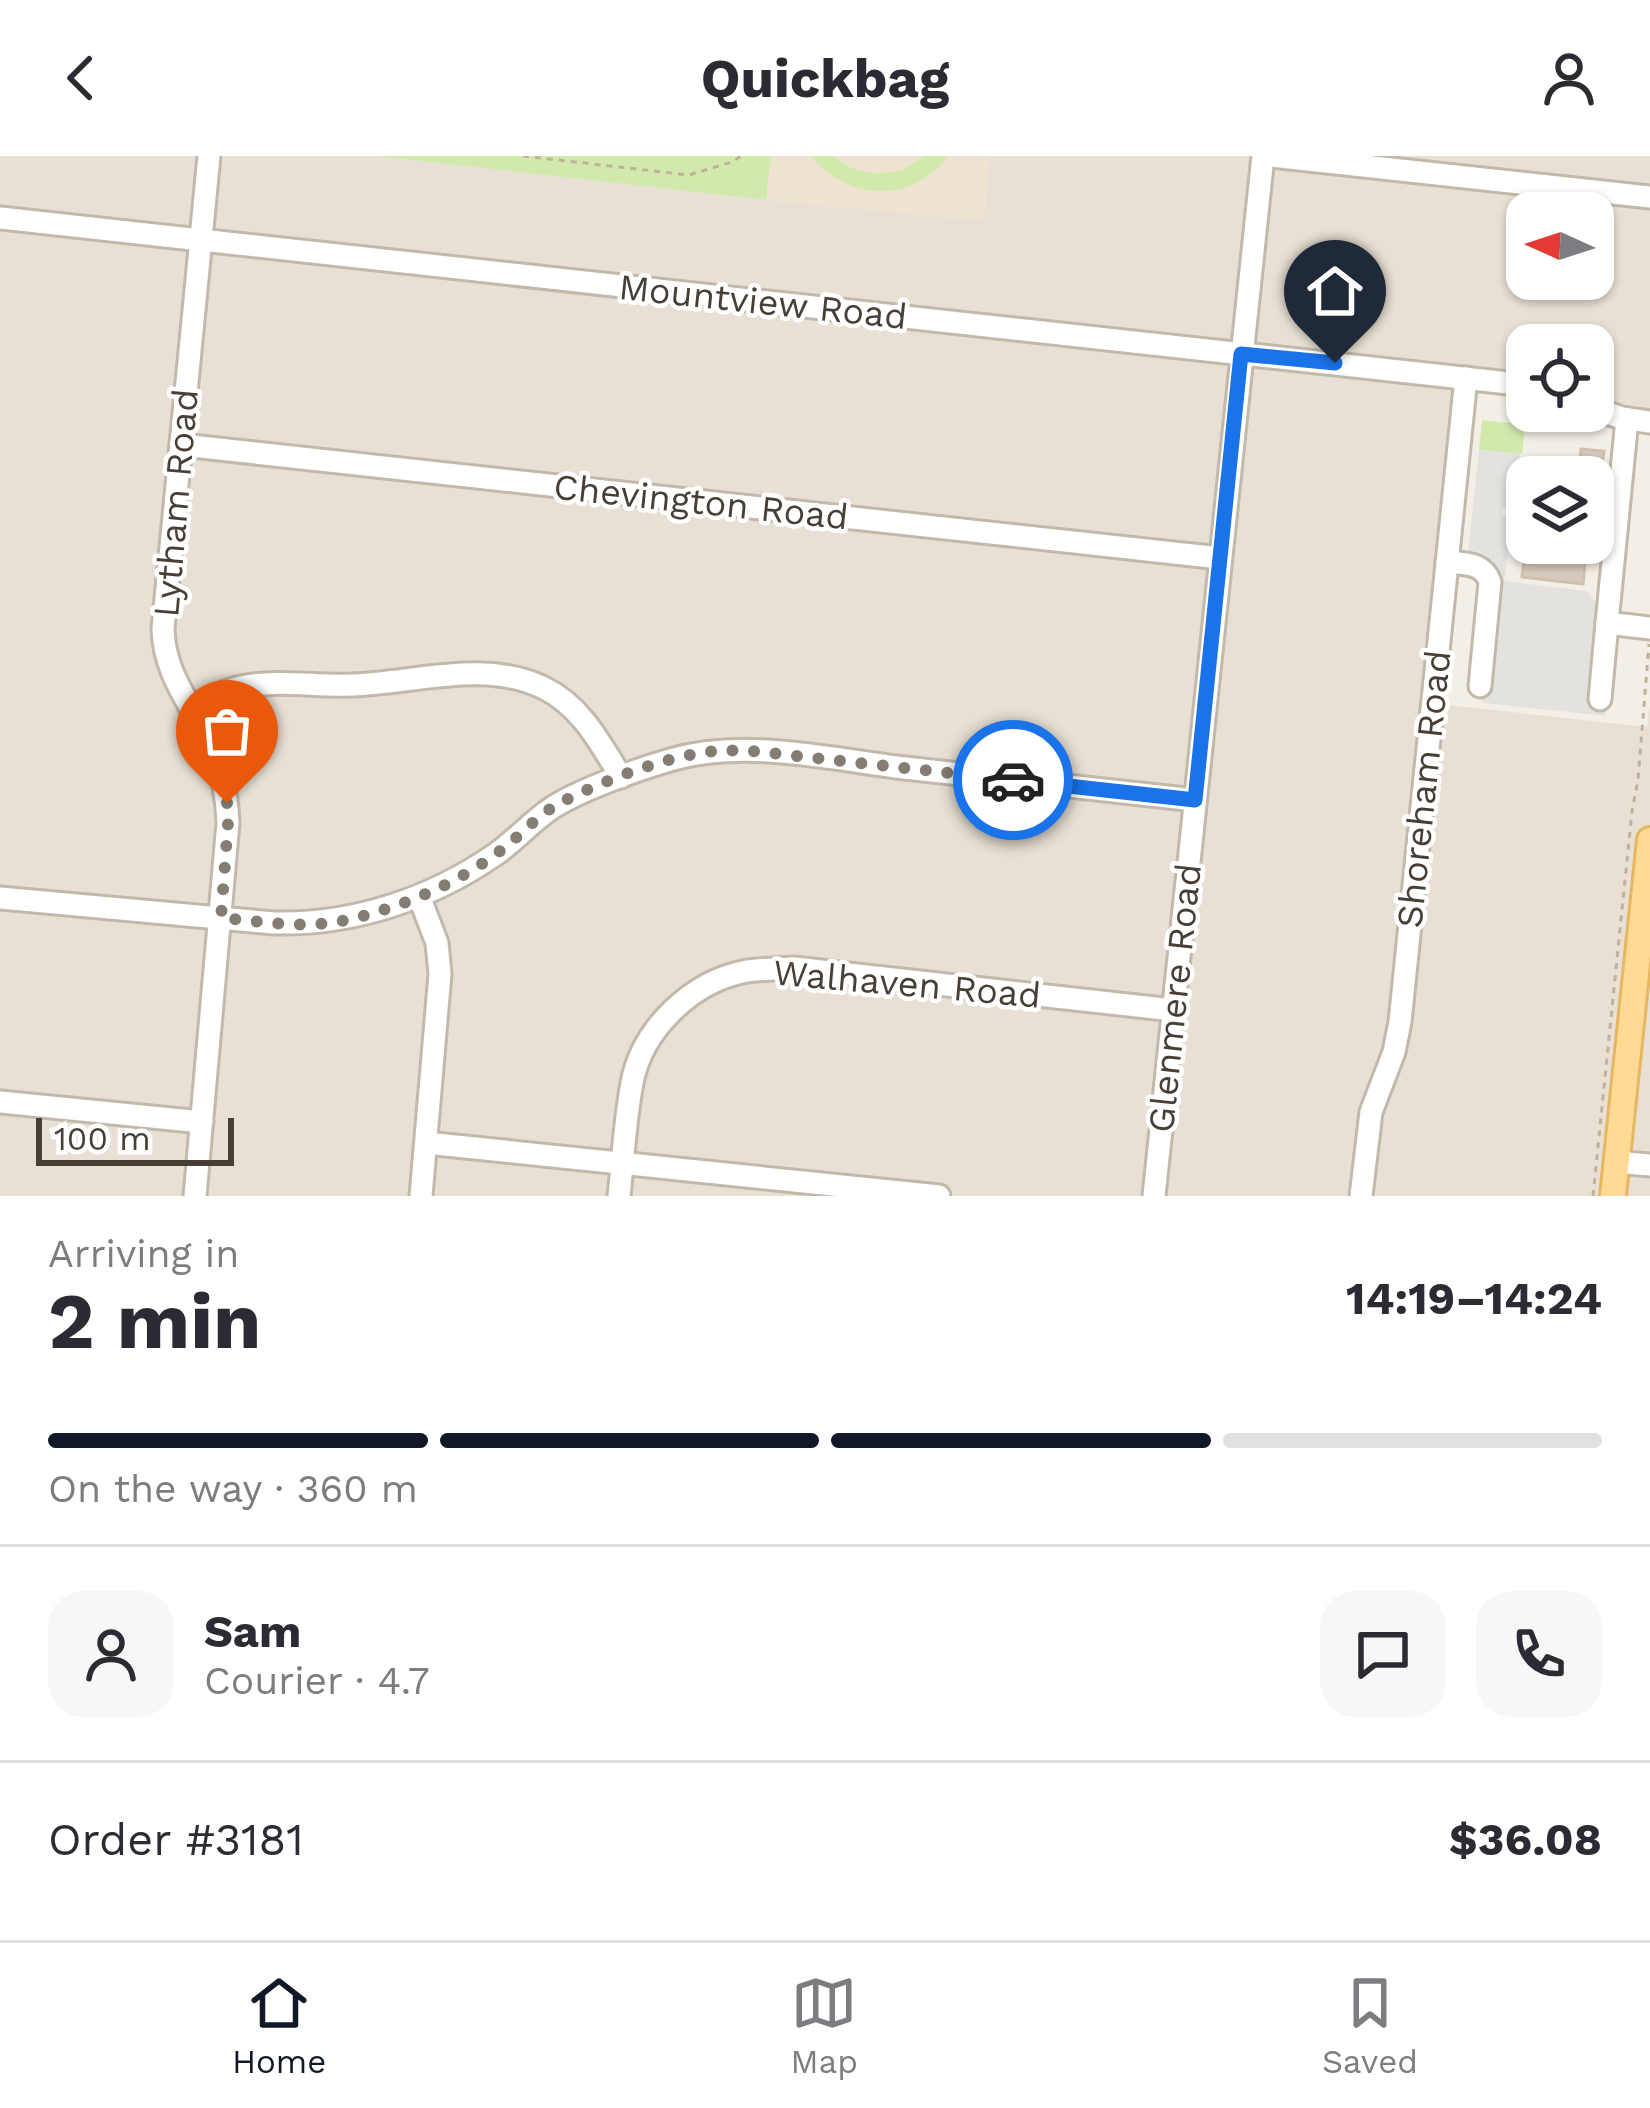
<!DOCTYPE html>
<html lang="en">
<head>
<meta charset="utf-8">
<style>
	:root { --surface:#fff; --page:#f7f7f7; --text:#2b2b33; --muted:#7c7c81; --line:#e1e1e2; --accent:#111827 }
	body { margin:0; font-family:"Work Sans",sans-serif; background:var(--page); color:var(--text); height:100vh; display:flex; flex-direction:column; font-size:45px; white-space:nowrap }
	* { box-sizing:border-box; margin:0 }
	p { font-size:39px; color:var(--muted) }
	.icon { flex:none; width:66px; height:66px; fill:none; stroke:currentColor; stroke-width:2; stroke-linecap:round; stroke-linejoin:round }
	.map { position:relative; height:1040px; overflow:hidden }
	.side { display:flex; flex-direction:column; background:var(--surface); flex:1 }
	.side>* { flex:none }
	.needle { width:78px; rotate:273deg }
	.controls { position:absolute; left:1506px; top:36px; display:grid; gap:24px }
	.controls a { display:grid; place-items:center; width:108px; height:108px; border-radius:24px; background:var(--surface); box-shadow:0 3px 9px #0004; font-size:60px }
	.scale { position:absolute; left:36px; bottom:30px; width:198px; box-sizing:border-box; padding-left:12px; border:6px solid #473f35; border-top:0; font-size:33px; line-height:42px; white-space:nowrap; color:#473f35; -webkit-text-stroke:9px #fff; paint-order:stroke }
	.pin { position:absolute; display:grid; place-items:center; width:102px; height:102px; color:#fff; margin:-123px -51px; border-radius:50% 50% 50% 0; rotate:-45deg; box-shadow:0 0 12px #0007 }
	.pin .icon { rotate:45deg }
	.courier { position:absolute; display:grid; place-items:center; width:120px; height:120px; margin:-60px; border:9px solid #1a73e8; border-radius:50%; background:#fff; color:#222; box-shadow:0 3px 15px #0007 }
	.overview em { font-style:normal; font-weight:700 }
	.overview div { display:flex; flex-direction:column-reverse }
	.overview { display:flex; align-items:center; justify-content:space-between; height:204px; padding:0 48px }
	h1 { font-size:78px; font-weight:700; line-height:90px }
	.bar { display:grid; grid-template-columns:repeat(4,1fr); gap:18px 12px; align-content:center; height:144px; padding:0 48px }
	.bar i { height:15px; border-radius:9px; background:var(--line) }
	.bar .active { background:var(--accent) }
	.bar p { grid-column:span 4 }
	.line { display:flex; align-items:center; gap:30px; padding:0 48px; border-top:3px solid var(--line) }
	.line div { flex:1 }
	.round { display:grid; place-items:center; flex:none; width:126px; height:126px; border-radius:36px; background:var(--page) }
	header { display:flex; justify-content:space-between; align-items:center; height:156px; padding:0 48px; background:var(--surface); font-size:54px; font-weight:700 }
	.menu { display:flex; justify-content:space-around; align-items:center; height:168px; border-top:3px solid var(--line); background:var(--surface); font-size:33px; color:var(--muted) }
	.menu a { display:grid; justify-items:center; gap:6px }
	.menu .active { color:var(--accent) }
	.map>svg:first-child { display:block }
	.residential { fill:#e8e0d4; fill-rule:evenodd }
	.education { fill:#ede3d0 }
	.green { fill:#d2e9ae }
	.parking { fill:#e4e2de }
	.building { fill:#d5cabb; stroke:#d0c1ae; stroke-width:3 }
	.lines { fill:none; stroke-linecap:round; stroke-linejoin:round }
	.minor-casing { stroke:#c2b9ab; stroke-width:27 }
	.major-casing { stroke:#e7b661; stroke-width:30 }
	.path { stroke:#c1b199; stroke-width:3; stroke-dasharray:6 6; stroke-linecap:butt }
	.minor { stroke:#fff; stroke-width:21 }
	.major { stroke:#ffda94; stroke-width:24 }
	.done { stroke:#847d73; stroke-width:12; stroke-dasharray:0 21.6 }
	.route { stroke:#1a73e8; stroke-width:15 }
	.labels { text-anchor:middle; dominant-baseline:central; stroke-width:9; stroke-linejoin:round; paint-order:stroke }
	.street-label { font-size:36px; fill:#473f35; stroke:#fff }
</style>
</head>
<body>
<header><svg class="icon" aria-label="back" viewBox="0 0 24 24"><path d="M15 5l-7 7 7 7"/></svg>Quickbag<svg class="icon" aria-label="person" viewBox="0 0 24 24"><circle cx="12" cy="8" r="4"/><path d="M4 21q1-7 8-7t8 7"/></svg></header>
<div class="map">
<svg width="1650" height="1040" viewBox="0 0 1650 1040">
	<rect width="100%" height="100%" fill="#f4efe6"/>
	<path class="residential" d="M0,0h375l391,44 217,20 6,-64h661v280l-43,-8 -44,-17h30v-66h-66v52l-55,-8 -33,315 208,23 3,-24v493h-1650zM1527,57h66v66h-66z"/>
	<path class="education" d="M771,0h218l-6,64 -217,-20z"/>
	<g class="green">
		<path d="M375,0h396l-5,44z"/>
		<path d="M811,0h22l18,12 26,6 25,-4 23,-14h23c-37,49 -100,45 -137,0z"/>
		<path d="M1482,264l43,5 -3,29 -43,-4z"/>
	</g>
	<path class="parking" d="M1479,294l41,4 -4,34 -4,1v8h4l-1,12h-13v6l12,1 -10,65 83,10 9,12 22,1 -12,112 -123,-13 -7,-11 7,-96 -5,-16 -12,-8z"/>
	<g class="building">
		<path d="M1581,293l23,2 -4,31h-6l-1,10v-15h-55l1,-4 39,4z"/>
		<path d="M1512,332l15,2v20l-3,-1 1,-11 -14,-1z"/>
		<path d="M1516,368l11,1v18h60l-4,41 -61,-7 3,-25 -12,-1z"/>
	</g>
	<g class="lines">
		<defs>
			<g id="minor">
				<path d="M1271,0l379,41"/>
				<path d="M0,62l1527,167"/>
				<path d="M1593,252l29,10 28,4"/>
				<path d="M1627,263l-20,204 43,5"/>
				<path d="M182,289l1038,113"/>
				<path d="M1447,406c18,2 36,0 43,20l-10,104"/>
				<path d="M1600,543l7,-76"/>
				<path d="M191,554c16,-10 32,-19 50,-23 36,-8 75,0 111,-2 62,-2 134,-26 192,3 37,18 56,55 77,89"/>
				<path d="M419,740l18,47 3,31 -19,222"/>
				<path d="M0,742l274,25c79,2 157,-24 222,-69 20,-14 36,-33 56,-46 27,-18 87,-39 118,-48 75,-22 160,-1 235,8 97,11 194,21 290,32"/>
				<path d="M0,946l202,20"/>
				<path d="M426,987l513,53"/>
				<path d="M1616,1006l34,3"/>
				<path d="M195,1040l33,-373c-1,-28 -7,-57 -19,-82 -19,-38 -45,-68 -46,-112l46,-473"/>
				<path d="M619,1040c4,-37 6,-76 13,-113 10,-54 60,-102 115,-112 15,-2 32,-2 47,-3l379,42"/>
				<path d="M1154,1040l109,-1040"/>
				<path d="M1361,1040l10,-84 23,-60 6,-30 66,-644"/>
			</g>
			<path id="major" d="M1613,1040l37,-356"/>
		</defs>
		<use href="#minor" class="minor-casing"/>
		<use href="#major" class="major-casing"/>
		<g class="path">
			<path d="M523,0l166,19 43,-13 9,-6"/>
			<path d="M1593,1040l39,-385 6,-31 11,-136"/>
		</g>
		<use href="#minor" class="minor"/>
		<use href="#major" class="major"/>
	</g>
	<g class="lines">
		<path class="done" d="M227,647l1,20 -7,95c40,3 80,11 120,3 54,-11 115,-36 159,-70 20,-15 37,-35 58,-47 41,-22 111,-49 157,-53 12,-1 25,0 37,0l261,29"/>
		<path class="route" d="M1013,624l182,20 46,-446 94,9"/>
	</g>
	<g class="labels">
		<g class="street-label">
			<text transform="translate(763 146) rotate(6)">Mountview Road</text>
			<text transform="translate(701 346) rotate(6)">Chevington Road</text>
			<text transform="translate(176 347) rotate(-85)">Lytham Road</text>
			<text transform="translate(1424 633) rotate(-84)">Shoreham Road</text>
			<text transform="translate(907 828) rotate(5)">Walhaven Road</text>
			<text transform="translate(1175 842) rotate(-84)">Glenmere Road</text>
		</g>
	</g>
</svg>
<div class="controls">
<a><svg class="needle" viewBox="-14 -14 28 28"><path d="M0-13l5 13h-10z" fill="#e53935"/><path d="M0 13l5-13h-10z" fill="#7c7c81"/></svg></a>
<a><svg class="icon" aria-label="locate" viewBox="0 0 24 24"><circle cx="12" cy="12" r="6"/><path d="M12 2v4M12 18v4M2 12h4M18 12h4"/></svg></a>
<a><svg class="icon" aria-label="layers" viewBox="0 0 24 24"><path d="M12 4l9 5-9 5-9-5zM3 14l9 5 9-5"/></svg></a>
</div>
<div class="scale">100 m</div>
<div class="pin" style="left:227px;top:647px;background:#ea580c"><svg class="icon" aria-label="bag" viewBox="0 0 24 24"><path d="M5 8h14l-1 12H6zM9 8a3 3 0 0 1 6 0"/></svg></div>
<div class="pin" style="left:1335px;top:207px;background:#1f2937"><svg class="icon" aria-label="home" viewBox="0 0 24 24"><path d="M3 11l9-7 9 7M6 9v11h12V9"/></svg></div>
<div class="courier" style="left:1013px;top:624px"><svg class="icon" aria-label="car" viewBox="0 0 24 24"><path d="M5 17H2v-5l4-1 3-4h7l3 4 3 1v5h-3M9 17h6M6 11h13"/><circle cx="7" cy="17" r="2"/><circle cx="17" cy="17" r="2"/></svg></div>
</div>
<section class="side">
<div class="overview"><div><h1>2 min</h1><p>Arriving in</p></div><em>14:19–14:24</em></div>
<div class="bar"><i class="active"></i><i class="active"></i><i class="active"></i><i></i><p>On the way · 360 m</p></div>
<div class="line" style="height:216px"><a class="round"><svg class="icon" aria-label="person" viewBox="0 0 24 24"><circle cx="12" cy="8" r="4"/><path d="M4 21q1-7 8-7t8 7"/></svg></a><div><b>Sam</b><p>Courier · 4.7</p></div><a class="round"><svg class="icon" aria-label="chat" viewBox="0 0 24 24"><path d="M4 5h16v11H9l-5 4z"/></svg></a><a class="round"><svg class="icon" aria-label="phone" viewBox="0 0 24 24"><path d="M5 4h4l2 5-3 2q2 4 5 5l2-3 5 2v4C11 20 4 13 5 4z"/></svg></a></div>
<div class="line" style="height:156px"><div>Order #3181</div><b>$36.08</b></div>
</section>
<nav class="menu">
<a class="active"><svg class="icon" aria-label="home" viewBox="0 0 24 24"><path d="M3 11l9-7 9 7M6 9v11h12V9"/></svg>Home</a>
<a><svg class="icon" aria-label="map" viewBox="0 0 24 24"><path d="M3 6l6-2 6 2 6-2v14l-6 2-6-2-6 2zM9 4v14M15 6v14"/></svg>Map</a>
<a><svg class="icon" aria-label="saved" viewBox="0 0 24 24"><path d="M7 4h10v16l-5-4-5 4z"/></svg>Saved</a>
</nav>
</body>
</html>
